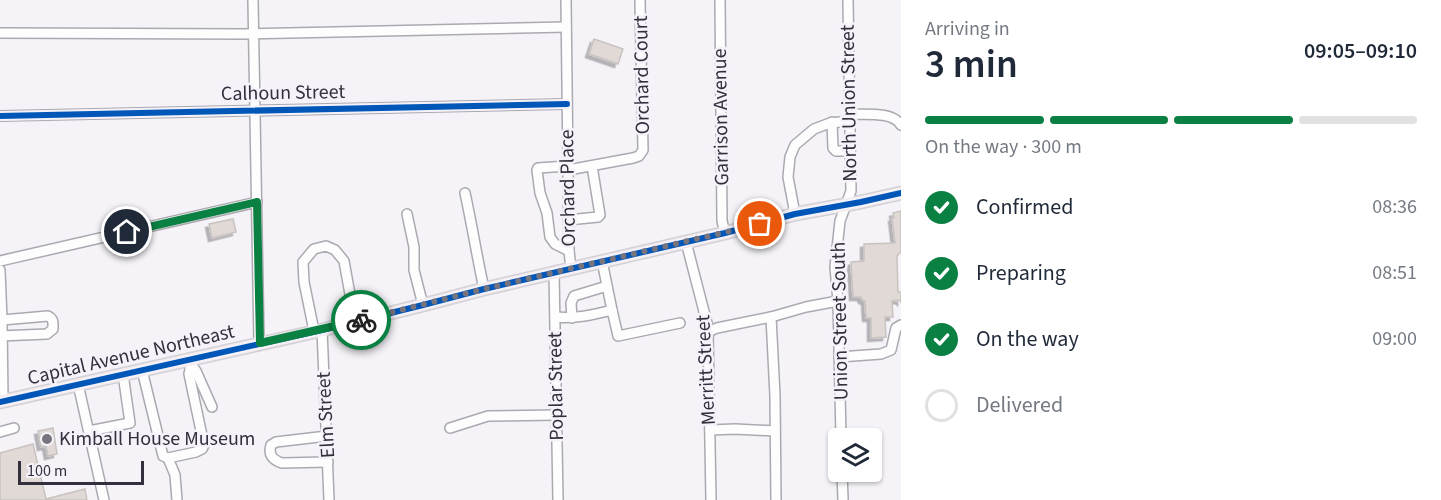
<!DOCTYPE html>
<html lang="en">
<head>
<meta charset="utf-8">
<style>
	:root { --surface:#fff; --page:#f6f6f7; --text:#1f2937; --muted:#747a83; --line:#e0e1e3; --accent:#0b8043 }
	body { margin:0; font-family:"Source Sans 3",sans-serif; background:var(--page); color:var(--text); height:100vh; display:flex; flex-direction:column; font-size:22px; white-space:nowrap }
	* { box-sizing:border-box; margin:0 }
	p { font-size:20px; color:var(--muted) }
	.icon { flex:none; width:33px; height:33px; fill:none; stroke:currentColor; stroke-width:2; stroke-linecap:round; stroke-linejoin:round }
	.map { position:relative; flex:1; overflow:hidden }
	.drawer { display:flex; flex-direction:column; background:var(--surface); width:540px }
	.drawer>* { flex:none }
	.tools { position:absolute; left:828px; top:428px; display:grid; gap:12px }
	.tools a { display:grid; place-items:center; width:54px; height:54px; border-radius:6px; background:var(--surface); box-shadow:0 2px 4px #0004; font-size:30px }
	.scale { position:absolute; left:18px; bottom:15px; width:126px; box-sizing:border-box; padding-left:6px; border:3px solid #342f3d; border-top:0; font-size:16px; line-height:21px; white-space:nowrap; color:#342f3d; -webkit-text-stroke:4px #f5f2f9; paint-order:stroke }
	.pin { position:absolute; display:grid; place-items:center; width:51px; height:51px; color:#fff; margin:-26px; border:3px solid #fff; border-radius:50%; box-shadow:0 2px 6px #0007 }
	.courier { position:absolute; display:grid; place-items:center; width:60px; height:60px; margin:-30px; border:4px solid #0b8043; border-radius:50%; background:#fff; color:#222; box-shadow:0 2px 8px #0007 }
	.head em { font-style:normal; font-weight:600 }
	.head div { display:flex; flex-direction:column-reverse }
	.head { display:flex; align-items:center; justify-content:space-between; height:102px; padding:0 24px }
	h1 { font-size:39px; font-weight:600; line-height:45px }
	.bar { display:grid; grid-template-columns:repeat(4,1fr); gap:9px 6px; align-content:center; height:72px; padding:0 24px }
	.bar i { height:8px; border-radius:4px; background:var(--line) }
	.bar .current { background:var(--accent) }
	.bar p { grid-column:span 4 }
	ol { padding:0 24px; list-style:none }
	li { display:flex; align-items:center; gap:18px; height:66px }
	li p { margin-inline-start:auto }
	li .icon { padding:6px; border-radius:50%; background:var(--accent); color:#fff; stroke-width:4 }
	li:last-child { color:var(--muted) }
	li i { width:33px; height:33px; border:3px solid var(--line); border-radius:50% }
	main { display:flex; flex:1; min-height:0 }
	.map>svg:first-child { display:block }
	.building { fill:#e0d9d6; stroke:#c9c3c0; stroke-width:1.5; filter:url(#shadow) }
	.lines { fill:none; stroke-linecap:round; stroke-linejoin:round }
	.minor-casing { stroke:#aba9b0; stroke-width:12 }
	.major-casing { stroke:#d2d1d6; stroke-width:15 }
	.minor { stroke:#fefdfe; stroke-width:9 }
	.major { stroke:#f2e8ec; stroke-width:12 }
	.cycleway-casing { stroke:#f5f2f9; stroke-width:10 }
	.cycleway { stroke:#0057b8; stroke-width:6 }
	.done { stroke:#78747e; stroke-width:6; stroke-dasharray:0 10.8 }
	.route { stroke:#0b8043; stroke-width:8 }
	.poi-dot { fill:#78747e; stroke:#f5f2f9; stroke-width:2 }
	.labels { text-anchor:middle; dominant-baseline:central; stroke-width:5; stroke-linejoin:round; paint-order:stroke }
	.street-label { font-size:20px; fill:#342f3d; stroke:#f5f2f9 }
	.poi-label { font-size:20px; fill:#342f3d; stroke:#f5f2f9; text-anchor:start }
</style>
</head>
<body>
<main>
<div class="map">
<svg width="901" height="500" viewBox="0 0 901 500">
	<defs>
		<filter id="shadow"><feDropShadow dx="-3.5" dy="3.5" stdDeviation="0" flood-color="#0004"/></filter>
	</defs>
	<rect width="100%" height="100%" fill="#f5f3f8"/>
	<g class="building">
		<path d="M594,39l29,10 -5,15 -29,-10z"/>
		<path d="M901,211v41l-4,4 1,36h3v11l-1,-3 -8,1 1,16h-8l1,20 -15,1v-20h-5l-1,-17 -3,-1 -1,-3h-8l-2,-35 13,-1v-17l31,-1 -3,-25h2l-1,-5z"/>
		<path d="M233,219l3,13 -24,6 -3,-14z"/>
		<path d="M53,428l4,26 -9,2 -2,-10 -5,1 -3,-16z"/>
		<path d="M33,444l13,55 39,-10 2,11h-87v-47z"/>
	</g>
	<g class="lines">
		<defs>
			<g id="minor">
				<path d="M253,0l6,343"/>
				<path d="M566,0l3,251 2,18"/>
				<path d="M720,0l2,221 3,12"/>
				<path d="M0,33l243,1 323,-7"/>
				<path d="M850,114c15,1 42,-3 51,11"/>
				<path d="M0,116l567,-12"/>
				<path d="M832,122l1,26 3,3h14"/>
				<path d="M567,166l-29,2 -1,2 3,23 7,20 3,24 5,7 14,7"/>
				<path d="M568,170l65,-12 6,-2 4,-6 -3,-150"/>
				<path d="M465,193c7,32 12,64 19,96"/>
				<path d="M407,214l7,33v23l9,35"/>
				<path d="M795,214l-7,-37 2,-20 5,-12 19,-16 16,-6 20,-2"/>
				<path d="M568,220l30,-3 2,-2 -8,-49"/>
				<path d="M686,242l21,81 1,9 3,168"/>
				<path d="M0,261l257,-59"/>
				<path d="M0,270l2,50 1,81"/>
				<path d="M554,272l4,228"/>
				<path d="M612,310l6,26 62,-13"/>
				<path d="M555,317c20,2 38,-2 57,-7l-10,-49"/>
				<path d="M572,318l-1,-15 3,-7 33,-10"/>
				<path d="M322,330l7,170"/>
				<path d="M314,331l-10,-49 -1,-20 11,-13 12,-3 9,4 9,11 11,61"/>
				<path d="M708,332l9,-4 54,-11"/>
				<path d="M0,336l47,-2 6,-5c0,-6 1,-10 -5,-13l-46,4"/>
				<path d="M839,357l42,-3 10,-4 5,-22 5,-3"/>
				<path d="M190,363l6,8 16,36"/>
				<path d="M142,370l21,86 5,2 28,-6 6,-3 2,-4 -15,-71 2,-9"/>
				<path d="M78,384l26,116"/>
				<path d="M450,428l38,-12 69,-1"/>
				<path d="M710,430l25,-1 40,2"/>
				<path d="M89,431l41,-8 -7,-49"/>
				<path d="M0,432l14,-4"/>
				<path d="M327,436l-51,6 -5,3c-3,10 2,15 11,18l46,-1"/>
				<path d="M841,438l-3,-137 -3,-34 5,-46 11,-30 -3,-191"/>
				<path d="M168,458l7,17 2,25"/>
				<path d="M842,471l1,29"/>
				<path d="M776,500l-1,-104 -4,-79 35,-10 32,-6"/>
			</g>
			<path id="major" d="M0,402l322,-72 101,-25 61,-16 241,-56 70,-19 66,-12 40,-9"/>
		</defs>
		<use href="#minor" class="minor-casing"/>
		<use href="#major" class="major-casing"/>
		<use href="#minor" class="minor"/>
		<use href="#major" class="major"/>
		<defs>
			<g id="cycleway">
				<path d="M0,116l567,-12"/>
				<path d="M0,402l322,-72 101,-25 61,-16 241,-56 70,-19 66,-12 40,-9"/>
			</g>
		</defs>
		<use href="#cycleway" class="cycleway-casing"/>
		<use href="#cycleway" class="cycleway"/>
	</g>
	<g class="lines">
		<path class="done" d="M361,320l123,-31 276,-65"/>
		<path class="route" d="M127,232l130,-30 3,141 101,-23"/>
	</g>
	<circle class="poi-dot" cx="47" cy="439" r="6"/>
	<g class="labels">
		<g class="street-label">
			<text transform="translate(642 75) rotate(-91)">Orchard Court</text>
			<text transform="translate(283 93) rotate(-1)">Calhoun Street</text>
			<text transform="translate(849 103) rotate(-91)">North Union Street</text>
			<text transform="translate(721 117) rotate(-91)">Garrison Avenue</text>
			<text transform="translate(568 188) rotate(-91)">Orchard Place</text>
			<text transform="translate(840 321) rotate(-91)">Union Street South</text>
			<text transform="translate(131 355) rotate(-13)">Capital Avenue Northeast</text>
			<text transform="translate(706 370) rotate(-93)">Merritt Street</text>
			<text transform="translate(556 386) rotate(-91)">Poplar Street</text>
			<text transform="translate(326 415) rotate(-93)">Elm Street</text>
		</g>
		<g class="poi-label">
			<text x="59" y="439">Kimball House Museum</text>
		</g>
	</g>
</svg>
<div class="tools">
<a><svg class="icon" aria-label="layers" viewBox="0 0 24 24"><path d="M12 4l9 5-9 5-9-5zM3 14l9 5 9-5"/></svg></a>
</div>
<div class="scale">100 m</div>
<div class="pin" style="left:760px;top:224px;background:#ea580c"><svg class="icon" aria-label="bag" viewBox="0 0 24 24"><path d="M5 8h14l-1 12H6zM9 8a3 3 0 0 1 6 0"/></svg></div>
<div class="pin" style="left:127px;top:232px;background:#1f2937"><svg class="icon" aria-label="home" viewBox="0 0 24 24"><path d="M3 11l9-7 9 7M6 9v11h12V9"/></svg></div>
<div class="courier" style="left:361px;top:320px"><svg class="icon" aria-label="bike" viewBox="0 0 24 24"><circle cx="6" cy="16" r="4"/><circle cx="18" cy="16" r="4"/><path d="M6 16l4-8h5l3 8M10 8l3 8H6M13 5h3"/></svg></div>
</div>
<section class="drawer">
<div class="head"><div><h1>3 min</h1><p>Arriving in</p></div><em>09:05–09:10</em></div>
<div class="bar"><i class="current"></i><i class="current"></i><i class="current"></i><i></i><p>On the way · 300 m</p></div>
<ol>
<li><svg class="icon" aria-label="check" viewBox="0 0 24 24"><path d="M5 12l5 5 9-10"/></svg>Confirmed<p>08:36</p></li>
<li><svg class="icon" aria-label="check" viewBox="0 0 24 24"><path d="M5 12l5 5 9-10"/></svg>Preparing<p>08:51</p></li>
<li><svg class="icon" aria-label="check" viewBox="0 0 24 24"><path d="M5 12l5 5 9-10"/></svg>On the way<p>09:00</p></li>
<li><i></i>Delivered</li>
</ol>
</section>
</main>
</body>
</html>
